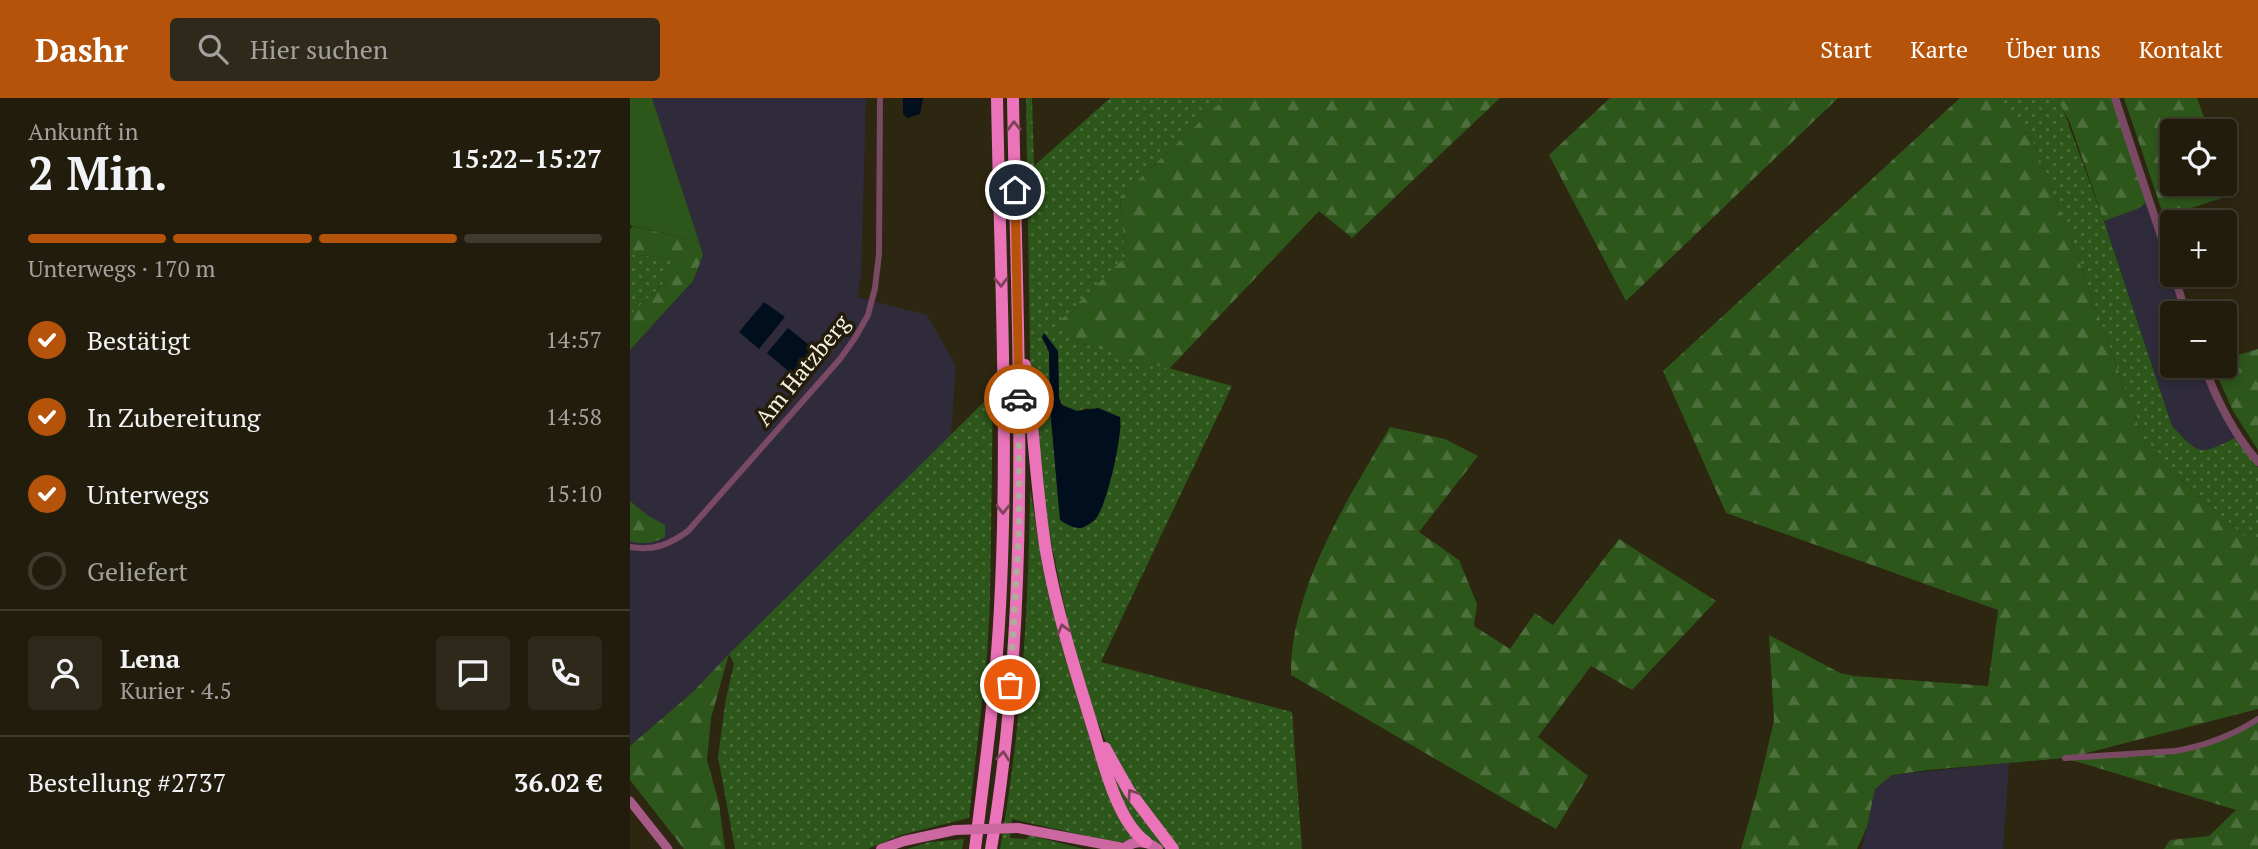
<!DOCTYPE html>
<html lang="de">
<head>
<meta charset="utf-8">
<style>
	:root { --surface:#221c0d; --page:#2e291b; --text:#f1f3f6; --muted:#a2a19d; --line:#3f3a2e; --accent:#b45309 }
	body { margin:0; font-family:"PT Serif",serif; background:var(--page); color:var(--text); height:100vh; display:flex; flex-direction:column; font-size:26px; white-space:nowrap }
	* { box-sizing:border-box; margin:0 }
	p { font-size:23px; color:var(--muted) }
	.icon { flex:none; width:38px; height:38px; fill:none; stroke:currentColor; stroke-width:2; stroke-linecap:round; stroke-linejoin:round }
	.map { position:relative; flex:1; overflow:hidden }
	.panel { display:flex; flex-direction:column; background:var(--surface); width:630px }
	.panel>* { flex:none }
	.fabs { position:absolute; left:1530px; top:21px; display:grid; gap:14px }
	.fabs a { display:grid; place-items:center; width:77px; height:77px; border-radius:7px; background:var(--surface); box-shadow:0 4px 10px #0003,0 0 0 2px var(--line); font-size:35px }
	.pin { position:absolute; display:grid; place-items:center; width:60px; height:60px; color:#fff; margin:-30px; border:4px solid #fff; border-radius:50%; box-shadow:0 2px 7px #0007 }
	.courier { position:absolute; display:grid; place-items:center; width:70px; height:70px; margin:-35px; border:5px solid #b45309; border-radius:50%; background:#fff; color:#222; box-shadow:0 2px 9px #0007 }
	.headline em { font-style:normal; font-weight:700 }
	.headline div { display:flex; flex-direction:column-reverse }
	.headline { display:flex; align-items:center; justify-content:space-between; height:119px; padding:0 28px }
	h1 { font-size:46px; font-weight:700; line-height:52px }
	.bar { display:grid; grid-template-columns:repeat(4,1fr); gap:10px 7px; align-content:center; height:84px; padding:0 28px }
	.bar i { height:9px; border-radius:5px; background:var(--line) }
	.bar .current { background:var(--accent) }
	.bar p { grid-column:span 4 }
	.line { display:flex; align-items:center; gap:18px; padding:0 28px; border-top:2px solid var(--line) }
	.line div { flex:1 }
	.round { display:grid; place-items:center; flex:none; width:74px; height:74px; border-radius:7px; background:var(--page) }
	ol { padding:0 28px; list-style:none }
	li { display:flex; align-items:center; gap:21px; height:77px }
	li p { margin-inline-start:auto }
	li .icon { padding:7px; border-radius:50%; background:var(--accent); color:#fff; stroke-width:4 }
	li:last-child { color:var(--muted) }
	li i { width:38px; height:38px; border:4px solid var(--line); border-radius:50% }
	header { display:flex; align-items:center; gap:42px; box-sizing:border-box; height:98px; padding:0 35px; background:var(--accent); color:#fff }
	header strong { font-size:33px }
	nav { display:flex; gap:38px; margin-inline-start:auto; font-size:24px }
	.search { width:490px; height:63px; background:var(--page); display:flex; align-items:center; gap:18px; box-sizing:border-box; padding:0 24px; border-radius:7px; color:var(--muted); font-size:26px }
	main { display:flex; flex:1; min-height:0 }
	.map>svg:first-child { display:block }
	.industrial { fill:#2f2b3b }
	.grass { fill:url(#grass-dots); fill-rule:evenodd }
	.forest { fill:url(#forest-firs) }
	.green { fill:#2d561b }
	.water { fill:#000e1e }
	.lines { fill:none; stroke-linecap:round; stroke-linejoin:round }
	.minor { stroke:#7a4964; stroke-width:6 }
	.tertiary { stroke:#7a4964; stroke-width:8 }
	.secondary { stroke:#a75a86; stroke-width:9 }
	.primary { stroke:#cb67a1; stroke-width:10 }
	.motorway { stroke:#eb73b9; stroke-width:12 }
	.primary-bridge { stroke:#cb67a1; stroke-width:10 }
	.oneway { stroke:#7d4358 }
	.done { stroke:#b0ab9b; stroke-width:7; stroke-dasharray:0 12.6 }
	.route { stroke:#b45309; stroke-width:9 }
	.labels { text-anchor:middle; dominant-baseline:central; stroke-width:7; stroke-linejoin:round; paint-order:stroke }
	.street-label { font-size:23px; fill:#f7f2e5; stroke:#231c08 }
</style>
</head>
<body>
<header>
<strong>Dashr</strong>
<div class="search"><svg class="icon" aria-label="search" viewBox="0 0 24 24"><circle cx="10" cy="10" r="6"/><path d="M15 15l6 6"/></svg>Hier suchen</div>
<nav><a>Start</a><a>Karte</a><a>Über uns</a><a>Kontakt</a></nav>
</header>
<main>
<section class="panel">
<div class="headline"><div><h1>2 Min.</h1><p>Ankunft in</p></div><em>15:22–15:27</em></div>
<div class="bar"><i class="current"></i><i class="current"></i><i class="current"></i><i></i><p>Unterwegs · 170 m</p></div>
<ol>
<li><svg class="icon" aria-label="check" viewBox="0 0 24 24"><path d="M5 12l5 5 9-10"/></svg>Bestätigt<p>14:57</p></li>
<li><svg class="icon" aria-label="check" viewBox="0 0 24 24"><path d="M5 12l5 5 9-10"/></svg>In Zubereitung<p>14:58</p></li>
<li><svg class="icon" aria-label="check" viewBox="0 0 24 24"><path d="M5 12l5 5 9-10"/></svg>Unterwegs<p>15:10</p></li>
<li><i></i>Geliefert</li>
</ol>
<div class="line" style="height:126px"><a class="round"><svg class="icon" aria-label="person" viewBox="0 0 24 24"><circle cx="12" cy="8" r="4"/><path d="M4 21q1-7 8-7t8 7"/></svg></a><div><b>Lena</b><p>Kurier · 4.5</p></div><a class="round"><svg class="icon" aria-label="chat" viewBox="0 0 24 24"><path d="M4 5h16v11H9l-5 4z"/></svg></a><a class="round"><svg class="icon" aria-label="phone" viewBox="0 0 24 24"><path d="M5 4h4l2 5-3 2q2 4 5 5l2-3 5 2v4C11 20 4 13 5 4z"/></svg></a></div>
<div class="line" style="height:91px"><div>Bestellung #2737</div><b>36.02 €</b></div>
</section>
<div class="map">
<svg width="1628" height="751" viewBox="0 0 1628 751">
	<defs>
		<pattern id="grass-dots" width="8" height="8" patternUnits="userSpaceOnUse" patternTransform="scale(1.75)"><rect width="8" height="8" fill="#2d561b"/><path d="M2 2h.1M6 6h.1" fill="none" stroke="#4c6f3c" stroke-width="1.8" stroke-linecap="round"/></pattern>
		<pattern id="forest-firs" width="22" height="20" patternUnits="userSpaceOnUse" patternTransform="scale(1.75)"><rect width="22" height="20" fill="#2d561b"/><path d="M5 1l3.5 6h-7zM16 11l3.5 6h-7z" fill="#4c6f3c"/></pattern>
	</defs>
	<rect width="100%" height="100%" fill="#2d2611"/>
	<g class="industrial">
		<path d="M22,0h214l-5,179 -4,20 70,18 29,51 -5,69 -257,256 -64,55v-396l63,-69 10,-26z"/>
		<path d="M1519,103l37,112h-14v53h32l34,70 -30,16 -14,-3 -22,-23 -68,-205 33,-12z"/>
		<path d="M1379,665l-6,86h-141l13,-60 17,-14z"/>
	</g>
	<g class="grass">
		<path d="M396,0h6l2,68 76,-68h115l-105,99 5,60 -64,64 13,12 3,9 155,44 -131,276 191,50 10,137h-123l-52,-68 -20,-36 -15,-37 -21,-70 -27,-130 -13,-97zM412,239l16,14 1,47 3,7 15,6 11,-3 33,18 -19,82 -42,12 -10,-113 -1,-55z"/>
		<path d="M1367,0h60l4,6 43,117 68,205c28,29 26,30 63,12l23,30v80l-111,-98 -80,-222 -33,-84z"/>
		<path d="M0,156l44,5 2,3 -14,23 -32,30z"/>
		<path d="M363,295l-3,209 -3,55 -18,161 -68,17 -33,14h-133l-17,-92 8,-59 8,-34 -5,-10z"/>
		<path d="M400,389l8,52 23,104 33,110 38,84 -2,3 -12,3 -106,-24 -2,19 17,1 2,-4 55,14h-84c21,-119 29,-241 30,-362z"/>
		<path d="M479,672l60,79c-29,0 -50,-57 -60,-79z"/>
		<path d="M334,741l-2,10h-55l22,-7z"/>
	</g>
	<g class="forest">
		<path d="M595,0h275l-148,140 -33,-27 -150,158 -92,-27 -3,-9 -14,-12 65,-64 -5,-60z"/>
		<path d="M980,0h228l-212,203 -77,-146z"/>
		<path d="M1330,0h37l37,46 33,84 80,222 111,98v161l-187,48 120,-9 67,-29v130h-94l6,-9 39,-4 27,-26 -171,-52 -137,12 -36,5 -17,14 -8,38 -10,22h-116l16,-57 17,-71 -5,-86 71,38 14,3 134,10 10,-76 -272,-97 -63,-142z"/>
		<path d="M1427,0h58l34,103 -12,8 -33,12 -34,-98z"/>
		<path d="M1494,0h73l12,33h-37v53h52v-9l7,20 -67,22z"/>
		<path d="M3,128l66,16 4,13 -10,26 -63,69v-35l32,-30 14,-24 -2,-2 -44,-5v-25z"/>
		<path d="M1628,251v101l-25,-39 -20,-45h11v-7z"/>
		<path d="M760,329l55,12 33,17 -59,76 40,28 18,44 -3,22 36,23 25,-36 18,12 66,-86 97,62 -84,89 -41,-24 -53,71 50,39 -32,53 -265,-154c-1,-86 57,-176 99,-248z"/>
		<path d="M0,403l17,14 18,10v12c-11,6 -22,8 -35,4z"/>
		<path d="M99,556l-18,64 -4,42 12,43 6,46h-41l-54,-69v-34l64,-55z"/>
	</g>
	<path class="green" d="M0,0h22l47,144 -69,-17z"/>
	<g class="water">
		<path d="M273,0h20l-3,16 -13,4 -4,-4z"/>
		<path d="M134,204l21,15 -26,32 -20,-17z"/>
		<path d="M158,230l26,21 -21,26 -26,-22z"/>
		<path d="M414,235l14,18 1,47 3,7 15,6 21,-3 22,9c3,18 -13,89 -25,103 -3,2 -11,8 -14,8 -8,1 -16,-5 -21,-8l-10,-113 -1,-55 -7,-15z"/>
	</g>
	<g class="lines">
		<g class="minor">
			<path d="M0,449c23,4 39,-2 58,-16l152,-172 15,-21 13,-23 7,-27 4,-34 1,-156"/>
			<path d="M1435,660l110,-7c30,-5 57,-15 83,-32"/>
		</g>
		<g class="tertiary">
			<path d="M1485,0l57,171"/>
			<path d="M1544,177l12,38"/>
			<path d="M1574,268c13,35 29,67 54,96"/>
		</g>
		<path class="secondary" d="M0,703l38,48"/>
		<g class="primary">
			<path d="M388,730l105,20"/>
			<path d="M251,751l23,-8 51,-11"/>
			<path d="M493,751c11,-9 23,-9 35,0"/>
		</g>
		<g class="motorway">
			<path d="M395,267c9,62 11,125 21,186 11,64 31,125 50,187 9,31 23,85 50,104"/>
			<path d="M475,650l24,43 44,58"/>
			<path d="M345,751c10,-81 21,-161 25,-242 9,-169 0,-340 -3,-509"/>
			<path d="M361,751c42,-248 26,-501 22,-751"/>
		</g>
		<path class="primary-bridge" d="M325,732l63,-2"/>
	</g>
	<defs><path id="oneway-chevron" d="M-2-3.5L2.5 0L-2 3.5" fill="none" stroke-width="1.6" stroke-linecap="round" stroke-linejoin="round" transform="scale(1.75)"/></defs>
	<g class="oneway">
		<use href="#oneway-chevron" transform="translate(384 28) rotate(-91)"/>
		<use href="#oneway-chevron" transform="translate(371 184) rotate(89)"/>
		<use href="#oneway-chevron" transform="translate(373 411) rotate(90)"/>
		<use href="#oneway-chevron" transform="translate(433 531) rotate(-105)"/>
		<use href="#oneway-chevron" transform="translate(373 658) rotate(-84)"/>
		<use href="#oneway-chevron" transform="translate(502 696) rotate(-124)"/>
	</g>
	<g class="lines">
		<path class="done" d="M380,587l9,-153v-133"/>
		<path class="route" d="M385,92l4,209"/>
	</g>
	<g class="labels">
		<g class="street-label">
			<text transform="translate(172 272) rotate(-51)">Am Hatzberg</text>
		</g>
	</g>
</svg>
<div class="fabs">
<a><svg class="icon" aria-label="locate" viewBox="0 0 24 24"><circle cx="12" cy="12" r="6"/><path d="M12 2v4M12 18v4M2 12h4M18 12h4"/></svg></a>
<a>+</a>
<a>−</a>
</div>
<div class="pin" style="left:380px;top:587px;background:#ea580c"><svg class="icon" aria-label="bag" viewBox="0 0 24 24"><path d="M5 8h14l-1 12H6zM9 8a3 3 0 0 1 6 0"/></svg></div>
<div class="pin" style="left:385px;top:92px;background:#1f2937"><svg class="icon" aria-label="home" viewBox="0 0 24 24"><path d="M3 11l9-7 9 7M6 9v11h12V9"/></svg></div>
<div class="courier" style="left:389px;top:301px"><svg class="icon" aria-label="car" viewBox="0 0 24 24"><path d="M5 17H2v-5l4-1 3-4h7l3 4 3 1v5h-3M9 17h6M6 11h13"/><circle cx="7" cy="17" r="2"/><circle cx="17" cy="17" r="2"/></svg></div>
</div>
</main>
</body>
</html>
